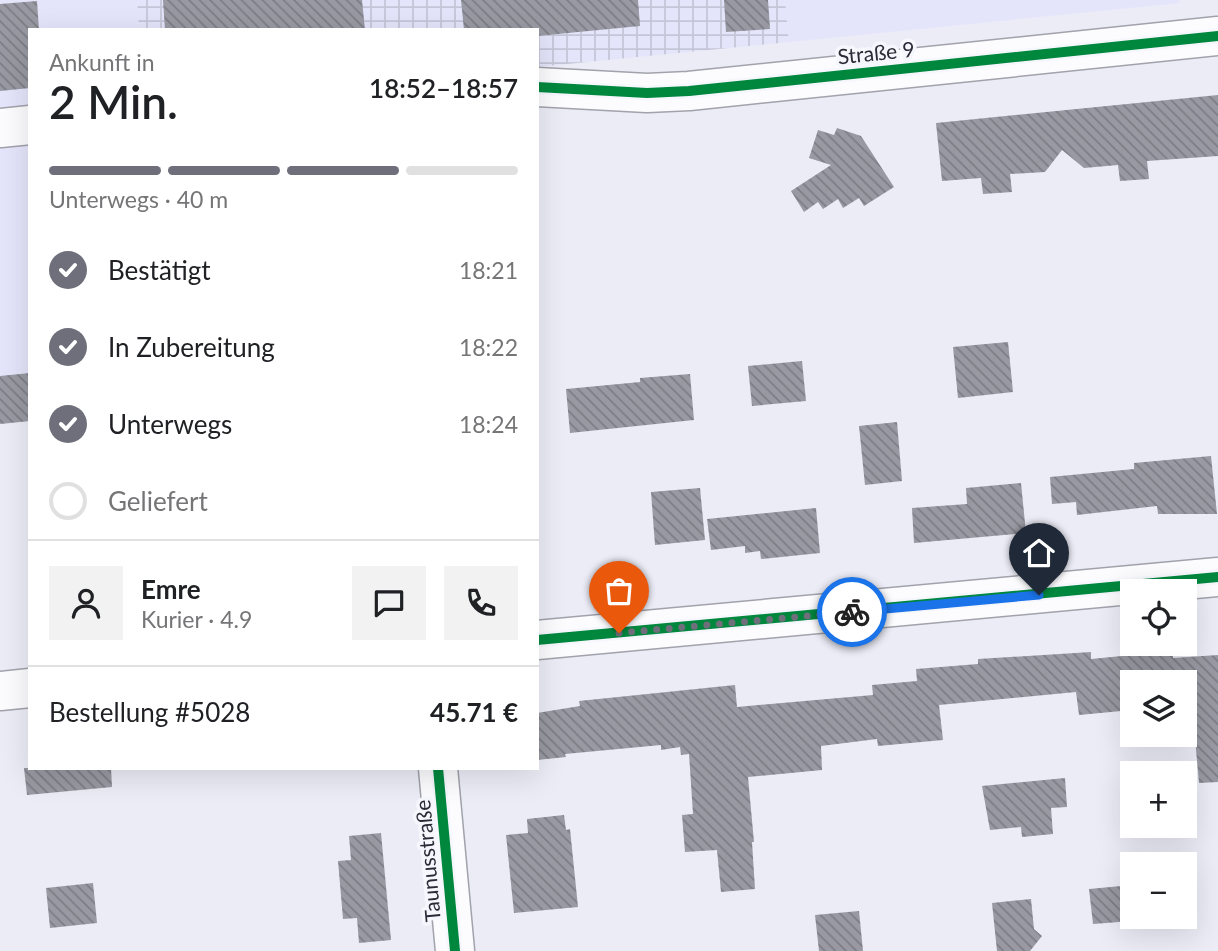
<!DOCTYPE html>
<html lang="de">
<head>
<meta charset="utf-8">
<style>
	:root { --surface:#fff; --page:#f2f2f2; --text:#202124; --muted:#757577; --line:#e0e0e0; --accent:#6e6f7a }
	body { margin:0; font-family:Lato,sans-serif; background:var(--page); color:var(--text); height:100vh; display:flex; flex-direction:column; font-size:26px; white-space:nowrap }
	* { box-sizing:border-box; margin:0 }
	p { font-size:23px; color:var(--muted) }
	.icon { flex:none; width:38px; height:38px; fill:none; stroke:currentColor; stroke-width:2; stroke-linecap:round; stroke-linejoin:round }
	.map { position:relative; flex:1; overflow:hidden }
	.side { position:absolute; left:28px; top:28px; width:511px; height:742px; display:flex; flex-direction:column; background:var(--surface); border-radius:0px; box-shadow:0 7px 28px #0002 }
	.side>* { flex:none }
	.fabs { position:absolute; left:1120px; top:579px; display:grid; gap:14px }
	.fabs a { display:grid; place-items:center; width:77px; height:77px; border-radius:0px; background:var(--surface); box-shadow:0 7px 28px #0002; font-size:35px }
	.pin { position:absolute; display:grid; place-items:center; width:60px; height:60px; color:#fff; margin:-72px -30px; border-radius:50% 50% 50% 0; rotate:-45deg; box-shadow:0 0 7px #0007 }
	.pin .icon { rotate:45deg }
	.courier { position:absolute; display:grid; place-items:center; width:70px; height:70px; margin:-35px; border:5px solid #1a73e8; border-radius:50%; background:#fff; color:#222; box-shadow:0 2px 9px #0007 }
	.summary em { font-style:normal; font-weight:600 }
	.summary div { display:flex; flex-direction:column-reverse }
	.summary { display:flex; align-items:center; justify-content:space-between; height:119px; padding:0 21px }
	h1 { font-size:46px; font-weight:600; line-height:52px }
	.bar { display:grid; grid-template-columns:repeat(4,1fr); gap:10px 7px; align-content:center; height:84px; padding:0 21px }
	.bar i { height:9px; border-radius:5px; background:var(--line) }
	.bar .active { background:var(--accent) }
	.bar p { grid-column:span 4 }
	.line { display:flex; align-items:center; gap:18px; padding:0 21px; border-top:2px solid var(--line) }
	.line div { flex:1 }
	.round { display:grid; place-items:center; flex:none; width:74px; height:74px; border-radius:0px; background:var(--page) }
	ol { padding:0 21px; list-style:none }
	li { display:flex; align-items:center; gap:21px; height:77px }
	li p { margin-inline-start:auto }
	li .icon { padding:7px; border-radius:50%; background:var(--accent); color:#fff; stroke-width:4 }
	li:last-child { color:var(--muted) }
	li i { width:38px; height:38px; border:4px solid var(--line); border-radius:50% }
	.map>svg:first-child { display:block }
	.built { fill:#e4e5fa }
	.industrial { fill:url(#industrial-grid) }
	.building { fill:url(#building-back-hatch) }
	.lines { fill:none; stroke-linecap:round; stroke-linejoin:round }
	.minor-casing { stroke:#a1a2ab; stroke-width:41 }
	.minor { stroke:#fcfcfe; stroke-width:38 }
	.cycleway-casing { stroke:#f6f7fd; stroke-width:15 }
	.cycleway { stroke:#00873e; stroke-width:10 }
	.done { stroke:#6e6f7a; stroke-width:7; stroke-dasharray:0 12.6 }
	.route { stroke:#1a73e8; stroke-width:9 }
	.labels { text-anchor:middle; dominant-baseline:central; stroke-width:7; stroke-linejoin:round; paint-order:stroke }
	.street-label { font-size:21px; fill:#2b2b37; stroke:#f6f7fd }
</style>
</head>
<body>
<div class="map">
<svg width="1218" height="951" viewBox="0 0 1218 951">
	<defs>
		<pattern id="industrial-grid" width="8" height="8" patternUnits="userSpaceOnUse" patternTransform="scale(1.75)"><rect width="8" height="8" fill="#e4e5fa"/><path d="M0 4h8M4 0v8" fill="none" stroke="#c4c5d7"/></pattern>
		<pattern id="building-back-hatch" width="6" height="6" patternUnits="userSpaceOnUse" patternTransform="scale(1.75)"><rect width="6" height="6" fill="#9899a2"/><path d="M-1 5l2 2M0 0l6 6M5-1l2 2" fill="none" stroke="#7c7d85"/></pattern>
	</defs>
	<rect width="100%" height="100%" fill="#ebecf6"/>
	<g class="built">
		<path d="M0,0h137l2,30h-109v85l-30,3z"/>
		<path d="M785,0h394l1,3 -391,39z"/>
		<path d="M30,142v279l-30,3v-279z"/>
	</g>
	<path class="industrial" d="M137,0h648l4,42 -252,25v-37h-398z"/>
	<g class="building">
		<path d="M163,0h199l3,30h-200z"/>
		<path d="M461,0h177l2,26 -103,10v-6h-73z"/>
		<path d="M724,0h44l2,29 -44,3z"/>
		<path d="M37,1l2,29h-9v58l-30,3v-87z"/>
		<path d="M1218,95v61l-71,5 2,18 -29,2 -2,-16 -34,3 -22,-18 -17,22 -35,2 2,18 -29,2 -2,-16 -39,3 -6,-58z"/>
		<path d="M837,128l24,8 33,51 -30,19 -5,-8 -16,10 -5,-9 -15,10 -5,-7 -14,10 -13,-21 40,-26 -22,-7 9,-28 16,5z"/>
		<path d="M1008,342l5,50 -55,6 -5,-51z"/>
		<path d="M802,361l4,40 -54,5 -4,-40z"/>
		<path d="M30,373v48l-30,3v-48z"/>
		<path d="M690,374l4,46 -124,13 -4,-44 74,-7v-4z"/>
		<path d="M897,422l5,59 -37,4 -6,-59z"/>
		<path d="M1211,456l6,58h-59l-1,-8 -80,9 -1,-13 -24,2 -2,-27 84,-8v-6z"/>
		<path d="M1021,483l5,50 -112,10 -2,-35 55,-4 -1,-16z"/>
		<path d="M700,488l5,52 -50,5 -4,-53z"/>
		<path d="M816,508l4,45 -59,6 -1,-8 -15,2v-7l-34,4 -4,-31z"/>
		<path d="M1173,651v7l45,-3v127l-19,1 -9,-101h-58v28l-53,5 -3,-23 -137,13 4,35 -65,6 -1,-7 -56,7 1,24 -74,7 6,65h-2l3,47 -34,3 -4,-42 -32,2 -3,-37 11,-1 -4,-60 -8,1 -1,-8 -19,3v-5l-96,9 1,3 -29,3v-47l43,-7 -1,-5 156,-16 2,22 136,-12 -1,-10 45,-4 -1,-12 62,-5v-5l113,-7v7z"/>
		<path d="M24,768h87l1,19 -85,8z"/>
		<path d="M1065,778l2,29 -16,1 2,26 -31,3 -1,-10 -31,3 -8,-44z"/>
		<path d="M564,815l2,15 4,-1 8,78 -64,6 -8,-78 22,-2 -1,-14z"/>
		<path d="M381,833l10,107 -32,3 -2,-25 -14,1 -5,-58 13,-1 -2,-24z"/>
		<path d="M93,883l4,40 -47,5 -4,-40z"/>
		<path d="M1132,885v36l-39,3 -4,-35z"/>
		<path d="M1031,899l3,30 8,7 -12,15h-33l-5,-48z"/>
		<path d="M859,911l4,40h-44l-4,-36z"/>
	</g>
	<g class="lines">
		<defs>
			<g id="minor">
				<path d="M537,87l110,6 42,-2 529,-55"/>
				<path d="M0,128l30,-3"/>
				<path d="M537,640l681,-63"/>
				<path d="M0,691l30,-3"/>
				<path d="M438,768l17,183"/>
			</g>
		</defs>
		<use href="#minor" class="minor-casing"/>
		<use href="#minor" class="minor"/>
		<defs>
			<g id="cycleway">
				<path d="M537,87l110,6 42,-2 529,-55"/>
				<path d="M537,640l681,-63"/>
				<path d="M438,768l17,183"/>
			</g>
		</defs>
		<use href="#cycleway" class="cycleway-casing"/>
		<use href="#cycleway" class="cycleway"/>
	</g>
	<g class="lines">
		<path class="done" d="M619,633l233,-21"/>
		<path class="route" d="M852,612l187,-17"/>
	</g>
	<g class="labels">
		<g class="street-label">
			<text transform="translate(876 52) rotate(-6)">Straße 9</text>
			<text transform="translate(427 861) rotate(-95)">Taunusstraße</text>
		</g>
	</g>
</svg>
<div class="fabs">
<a><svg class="icon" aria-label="locate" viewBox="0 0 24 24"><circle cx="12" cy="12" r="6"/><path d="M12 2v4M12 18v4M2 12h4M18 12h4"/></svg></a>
<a><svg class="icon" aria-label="layers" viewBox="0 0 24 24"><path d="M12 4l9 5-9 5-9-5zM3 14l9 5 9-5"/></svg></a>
<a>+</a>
<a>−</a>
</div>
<div class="pin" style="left:619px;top:633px;background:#ea580c"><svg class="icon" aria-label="bag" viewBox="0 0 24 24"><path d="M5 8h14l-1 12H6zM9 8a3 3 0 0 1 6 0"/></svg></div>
<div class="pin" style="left:1039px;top:595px;background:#1f2937"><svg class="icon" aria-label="home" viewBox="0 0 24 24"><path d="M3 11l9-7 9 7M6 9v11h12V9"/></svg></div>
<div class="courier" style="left:852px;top:612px"><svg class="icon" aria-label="bike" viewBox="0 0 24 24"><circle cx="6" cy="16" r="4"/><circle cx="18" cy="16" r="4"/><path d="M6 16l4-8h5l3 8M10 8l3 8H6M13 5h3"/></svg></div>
<section class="side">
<div class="summary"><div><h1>2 Min.</h1><p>Ankunft in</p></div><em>18:52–18:57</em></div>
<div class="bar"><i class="active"></i><i class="active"></i><i class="active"></i><i></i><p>Unterwegs · 40 m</p></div>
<ol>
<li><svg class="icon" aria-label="check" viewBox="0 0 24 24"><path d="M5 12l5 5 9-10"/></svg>Bestätigt<p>18:21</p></li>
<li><svg class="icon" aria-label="check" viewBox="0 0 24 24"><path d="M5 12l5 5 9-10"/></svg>In Zubereitung<p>18:22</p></li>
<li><svg class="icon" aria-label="check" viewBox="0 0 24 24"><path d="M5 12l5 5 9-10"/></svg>Unterwegs<p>18:24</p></li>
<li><i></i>Geliefert</li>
</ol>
<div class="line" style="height:126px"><a class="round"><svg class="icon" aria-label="person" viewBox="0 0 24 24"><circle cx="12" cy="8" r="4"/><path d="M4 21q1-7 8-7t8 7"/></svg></a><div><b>Emre</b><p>Kurier · 4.9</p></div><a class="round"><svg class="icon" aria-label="chat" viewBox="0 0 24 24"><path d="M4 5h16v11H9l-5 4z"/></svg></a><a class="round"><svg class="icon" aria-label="phone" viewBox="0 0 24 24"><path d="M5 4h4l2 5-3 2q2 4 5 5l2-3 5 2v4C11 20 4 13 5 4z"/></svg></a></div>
<div class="line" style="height:91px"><div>Bestellung #5028</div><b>45.71 €</b></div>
</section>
</div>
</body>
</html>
